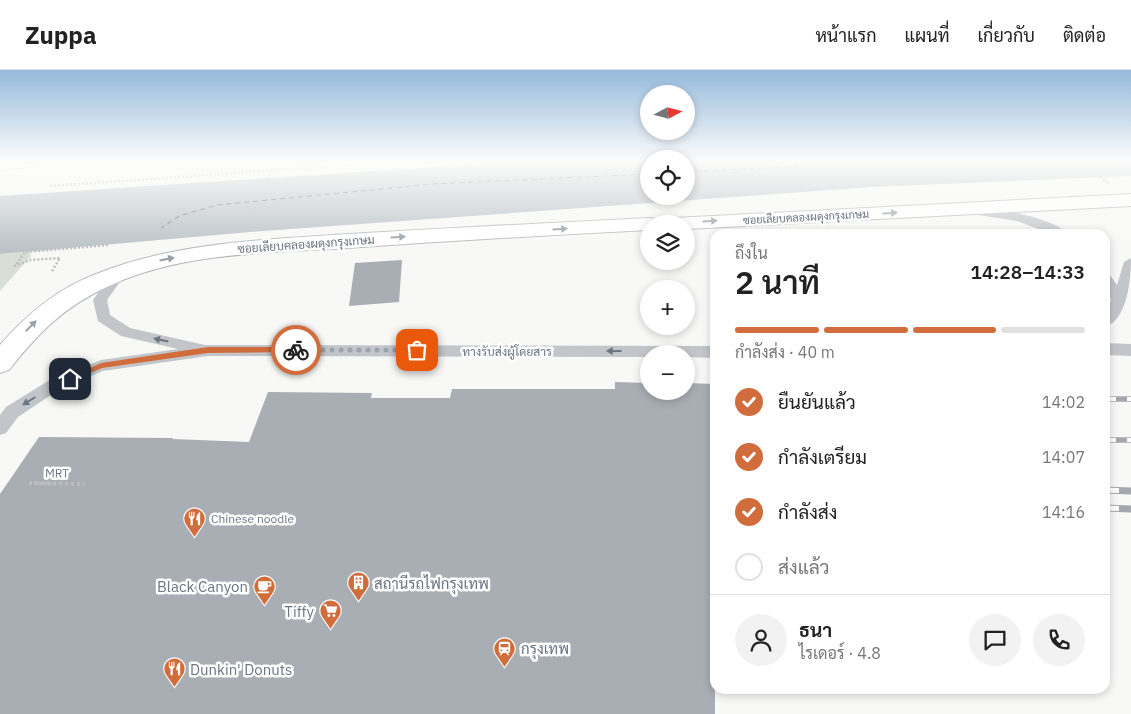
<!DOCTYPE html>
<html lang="th">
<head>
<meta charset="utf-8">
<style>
	:root { --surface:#fff; --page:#f2f2f2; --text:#222; --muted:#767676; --line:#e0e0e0; --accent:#d16d3d }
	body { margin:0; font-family:"IBM Plex Sans",Sarabun,sans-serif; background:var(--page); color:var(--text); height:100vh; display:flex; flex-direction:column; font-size:19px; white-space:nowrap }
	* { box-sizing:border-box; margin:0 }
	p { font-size:16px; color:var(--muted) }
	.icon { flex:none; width:28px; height:28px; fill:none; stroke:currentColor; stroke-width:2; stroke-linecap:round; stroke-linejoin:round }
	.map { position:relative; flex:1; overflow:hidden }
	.details { position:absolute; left:710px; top:159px; width:400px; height:465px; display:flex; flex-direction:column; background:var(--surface); border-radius:15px; box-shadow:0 2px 8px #0003 }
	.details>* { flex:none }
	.needle { width:32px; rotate:83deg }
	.tools { position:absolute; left:640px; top:15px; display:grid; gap:10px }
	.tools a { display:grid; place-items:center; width:55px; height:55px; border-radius:50%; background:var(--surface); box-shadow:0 2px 8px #0003; font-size:25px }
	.pin { position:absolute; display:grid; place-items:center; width:42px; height:42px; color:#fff; margin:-21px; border-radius:10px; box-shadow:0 2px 8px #0006 }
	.courier { position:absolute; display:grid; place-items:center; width:50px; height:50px; margin:-25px; border:4px solid #d16d3d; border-radius:50%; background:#fff; color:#222; box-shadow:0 1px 6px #0007 }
	.headline em { font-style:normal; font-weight:600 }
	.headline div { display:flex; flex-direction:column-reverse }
	.headline { display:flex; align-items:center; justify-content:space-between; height:85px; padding:0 25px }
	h1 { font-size:32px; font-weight:600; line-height:38px }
	.bar { display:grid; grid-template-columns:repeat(4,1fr); gap:8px 5px; align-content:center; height:60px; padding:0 25px }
	.bar i { height:6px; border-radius:4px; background:var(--line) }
	.bar .active { background:var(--accent) }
	.bar p { grid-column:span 4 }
	.line { display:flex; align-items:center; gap:12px; padding:0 25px; border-top:1px solid var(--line) }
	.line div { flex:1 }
	.round { display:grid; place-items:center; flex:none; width:52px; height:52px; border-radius:26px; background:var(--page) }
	ol { padding:0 25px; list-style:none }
	li { display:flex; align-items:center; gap:15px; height:55px }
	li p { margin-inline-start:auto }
	li .icon { padding:5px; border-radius:50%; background:var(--accent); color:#fff; stroke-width:4 }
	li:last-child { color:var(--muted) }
	li i { width:28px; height:28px; border:2px solid var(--line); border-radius:50% }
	header { display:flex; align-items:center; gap:30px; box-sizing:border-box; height:70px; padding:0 25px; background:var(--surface); border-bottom:1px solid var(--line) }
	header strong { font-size:24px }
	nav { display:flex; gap:28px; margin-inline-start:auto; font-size:18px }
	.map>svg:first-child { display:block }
	.green { fill:#d9ded7 }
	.water { fill:#bac2c7 }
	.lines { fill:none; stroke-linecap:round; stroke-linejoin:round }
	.ferry { stroke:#67767f; stroke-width:1; stroke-dasharray:5 4; stroke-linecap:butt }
	.building { fill:#a8aeb4 }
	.secondary-casing { stroke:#b5b9bd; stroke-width:2 }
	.path-far2 { stroke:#bcbec0; stroke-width:2.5; stroke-dasharray:2 2; stroke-linecap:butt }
	.path-far1 { stroke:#bcbec0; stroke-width:3; stroke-dasharray:2.5 2.5; stroke-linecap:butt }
	.path { stroke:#bcbec0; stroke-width:4; stroke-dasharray:3 3; stroke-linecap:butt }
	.lane { fill:#c2c5c9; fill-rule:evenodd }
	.secondary { fill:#fff; fill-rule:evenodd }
	.rail-far1-casing { stroke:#a4a8ae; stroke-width:5.5 }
	.rail-casing { stroke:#a4a8ae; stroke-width:7 }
	.rail-far1 { stroke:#fff; stroke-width:4; stroke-dasharray:11; stroke-linecap:butt }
	.rail { stroke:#fff; stroke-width:5; stroke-dasharray:14; stroke-linecap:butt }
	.path-bridge { stroke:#bcbec0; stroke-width:2.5; stroke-dasharray:2 2; stroke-linecap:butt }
	.oneway { fill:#979fa8 }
	.oneway2 { fill:#6a7683 }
	.route { fill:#d16d3d }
	.done { stroke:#9ca4ab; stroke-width:5; stroke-dasharray:0 9 }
	.labels { text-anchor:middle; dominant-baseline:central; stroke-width:5; stroke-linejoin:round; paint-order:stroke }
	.far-street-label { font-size:11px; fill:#6a7683; stroke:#fff }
	.street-label { font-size:12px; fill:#6a7683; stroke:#fff }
	.poi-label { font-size:12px; fill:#6a7683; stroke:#fff; text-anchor:start }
	.near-poi-label { font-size:15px; fill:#6a7683; stroke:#fff; text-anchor:start }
</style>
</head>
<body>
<header>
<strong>Zuppa</strong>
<nav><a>หน้าแรก</a><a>แผนที่</a><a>เกี่ยวกับ</a><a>ติดต่อ</a></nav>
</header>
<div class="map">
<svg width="1131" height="644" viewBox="0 0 1131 644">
	<rect width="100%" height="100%" fill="#f8f8f6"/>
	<path class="green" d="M30,182l1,4 -31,35v-37z"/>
	<path class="water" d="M520,91h129v35h37v-35h445v15l-260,11 -608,44 -263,23v-58z"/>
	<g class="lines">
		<g class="ferry">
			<path d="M686,102l226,-11"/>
			<path d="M160,159l19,-13 38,-11 216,-21 216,-10"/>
		</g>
	</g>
	<g class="building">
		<path d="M402,190l-3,42 -50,4 6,-43z"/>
		<path d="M615,312l34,1v8h37v-8l29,1v330h-715v-220l39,-57 134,1v1l76,3 19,-50 104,1 -1,5h79l2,-9h163z"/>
	</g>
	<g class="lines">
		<defs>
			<g id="secondary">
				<path d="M0,91h47l-2,4 -45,5z"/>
				<path d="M1131,124v12l-445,23v-5h-37v6c-101,5 -202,11 -302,18 -79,5 -165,4 -238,38 -44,20 -70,46 -100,84l-9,3v-28c27,-31 57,-56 96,-71 80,-32 166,-34 252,-40 100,-6 201,-11 301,-16l7,1z"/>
			</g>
		</defs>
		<use href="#secondary" class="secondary-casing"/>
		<g class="path-far2">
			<path d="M50,116l353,-25"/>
			<path d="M249,149l23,-49"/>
			<path d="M160,159h10"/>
			<path d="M52,201l8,-13 -30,2 -15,6 10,-14 84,-7"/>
		</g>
		<path class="path-far1" d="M29,413l30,1"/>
		<path class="path" d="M29,413l55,1"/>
		<g class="lane">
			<path d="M976,137c23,2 77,10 92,27h-16l-35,-13 -45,-7 -2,-3 2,-3z"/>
			<path d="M1131,188c0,19 -3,62 -26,69v-14l6,-13 -6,-11v-15l5,1 7,10 7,-23z"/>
			<path d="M120,198l5,1 2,3 -20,28 3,15 20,13 75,17 510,1v12l-29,-1v-3h-37v3l-441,-1 -105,15 -43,18 -42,28 -12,16 -6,2v-20l6,-8 42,-26 53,-21 77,-11 -57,-13 -23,-15 -5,-21 22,-31z"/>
			<path d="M1105,273l26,1v12l-26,-1z"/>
		</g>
		<use href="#secondary" class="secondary"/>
		<defs>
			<g id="rail-far1">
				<path d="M1105,329h26"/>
				<path d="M1105,370h26"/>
			</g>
			<g id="rail">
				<path d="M1105,420l26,1"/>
				<path d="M1105,438l26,1"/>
			</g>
		</defs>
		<use href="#rail-far1" class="rail-far1-casing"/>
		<use href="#rail" class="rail-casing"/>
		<use href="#rail-far1" class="rail-far1"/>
		<use href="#rail" class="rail"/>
		<path class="path-bridge" d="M1082,91l27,23"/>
	</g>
	<defs><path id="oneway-solid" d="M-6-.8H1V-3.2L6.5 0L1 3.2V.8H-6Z" transform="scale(1.25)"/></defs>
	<g class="oneway">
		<use href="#oneway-solid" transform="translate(890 143) rotate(-3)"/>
		<use href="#oneway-solid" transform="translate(710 151) rotate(-3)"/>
		<use href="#oneway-solid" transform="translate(560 159) rotate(-3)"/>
		<use href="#oneway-solid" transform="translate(398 167) rotate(-4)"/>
		<use href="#oneway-solid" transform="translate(167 189) rotate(-11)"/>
		<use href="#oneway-solid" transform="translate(31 256) rotate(-46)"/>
	</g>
	<g class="oneway2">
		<use href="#oneway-solid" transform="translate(161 270) rotate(-168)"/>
		<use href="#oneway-solid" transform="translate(614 281) rotate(-180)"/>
		<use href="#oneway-solid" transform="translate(29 331) rotate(148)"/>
	</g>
	<linearGradient id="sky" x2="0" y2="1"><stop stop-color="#95badb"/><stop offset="0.5" stop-color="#fcfcfb"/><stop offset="1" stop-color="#fcfcfb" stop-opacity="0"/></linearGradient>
	<rect width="1131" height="182" fill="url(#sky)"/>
	<path class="route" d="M208,277h88l4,3 -4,2 -88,1 -106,15 -32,14 -4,-3 35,-16z"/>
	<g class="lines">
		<path class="done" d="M296,280h121"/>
	</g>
	<defs>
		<symbol id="restaurant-pin" viewBox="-11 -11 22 30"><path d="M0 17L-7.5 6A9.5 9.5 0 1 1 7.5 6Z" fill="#d16d3d" stroke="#fff"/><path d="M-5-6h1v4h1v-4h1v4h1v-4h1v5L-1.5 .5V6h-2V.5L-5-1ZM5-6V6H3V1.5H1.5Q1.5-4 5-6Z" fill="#fff"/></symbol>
		<symbol id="building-pin" viewBox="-11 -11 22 30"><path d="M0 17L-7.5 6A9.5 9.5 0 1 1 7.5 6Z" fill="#d16d3d" stroke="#fff"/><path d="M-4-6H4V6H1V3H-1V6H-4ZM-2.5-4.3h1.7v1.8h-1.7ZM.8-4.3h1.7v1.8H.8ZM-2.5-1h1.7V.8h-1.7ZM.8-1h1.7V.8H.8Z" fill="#fff"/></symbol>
		<symbol id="cafe-pin" viewBox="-11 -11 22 30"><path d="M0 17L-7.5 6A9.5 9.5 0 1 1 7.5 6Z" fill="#d16d3d" stroke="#fff"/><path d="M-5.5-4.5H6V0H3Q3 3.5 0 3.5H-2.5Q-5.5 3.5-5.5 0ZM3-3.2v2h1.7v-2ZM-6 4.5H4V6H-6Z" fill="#fff"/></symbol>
		<symbol id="supermarket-pin" viewBox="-11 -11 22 30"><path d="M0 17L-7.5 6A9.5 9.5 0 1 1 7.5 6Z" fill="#d16d3d" stroke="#fff"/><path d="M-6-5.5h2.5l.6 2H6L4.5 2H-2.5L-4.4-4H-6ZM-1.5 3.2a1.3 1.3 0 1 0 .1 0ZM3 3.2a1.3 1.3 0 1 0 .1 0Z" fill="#fff"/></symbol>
		<symbol id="station-pin" viewBox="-11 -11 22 30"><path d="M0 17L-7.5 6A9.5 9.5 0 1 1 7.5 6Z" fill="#d16d3d" stroke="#fff"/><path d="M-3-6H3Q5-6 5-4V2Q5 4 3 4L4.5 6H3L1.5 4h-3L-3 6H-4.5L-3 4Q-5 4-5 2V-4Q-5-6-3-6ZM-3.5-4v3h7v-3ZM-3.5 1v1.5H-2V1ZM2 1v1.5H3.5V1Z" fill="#fff"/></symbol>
	</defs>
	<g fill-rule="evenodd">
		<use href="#restaurant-pin" x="182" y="436" width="25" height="34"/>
		<use href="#building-pin" x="346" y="500" width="25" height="34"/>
		<use href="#cafe-pin" x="252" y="504" width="25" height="34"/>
		<use href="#supermarket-pin" x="318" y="528" width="25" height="34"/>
		<use href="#station-pin" x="492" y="566" width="25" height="34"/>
		<use href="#restaurant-pin" x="162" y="586" width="25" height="34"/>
	</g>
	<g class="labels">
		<g class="far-street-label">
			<text transform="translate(806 147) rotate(-3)">ซอยเลียบคลองผดุงกรุงเกษม</text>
		</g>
		<g class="street-label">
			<text transform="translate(306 174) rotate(-4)">ซอยเลียบคลองผดุงกรุงเกษม</text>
			<text x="507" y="281">ทางรับส่งผู้โดยสาร</text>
			<text transform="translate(57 403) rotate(1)">MRT</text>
		</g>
		<g class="poi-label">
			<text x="211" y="448">Chinese noodle</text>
		</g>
		<g class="near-poi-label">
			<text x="374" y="513">สถานีรถไฟกรุงเทพ</text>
			<text x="248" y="516" text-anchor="end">Black Canyon</text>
			<text x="314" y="541" text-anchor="end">Tiffy</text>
			<text x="521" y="578">กรุงเทพ</text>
			<text x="190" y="599">Dunkin' Donuts</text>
		</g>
	</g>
</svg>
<div class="tools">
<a><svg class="needle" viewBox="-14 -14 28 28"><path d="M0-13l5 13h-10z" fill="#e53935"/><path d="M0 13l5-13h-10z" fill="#767676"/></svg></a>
<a><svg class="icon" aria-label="locate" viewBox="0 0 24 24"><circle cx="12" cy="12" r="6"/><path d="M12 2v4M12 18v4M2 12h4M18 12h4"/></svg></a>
<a><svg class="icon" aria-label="layers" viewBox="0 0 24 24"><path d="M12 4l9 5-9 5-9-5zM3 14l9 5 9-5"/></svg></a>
<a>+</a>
<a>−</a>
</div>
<div class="pin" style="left:417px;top:280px;background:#ea580c"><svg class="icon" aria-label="bag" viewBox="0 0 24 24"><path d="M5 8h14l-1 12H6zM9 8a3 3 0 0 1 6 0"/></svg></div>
<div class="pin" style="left:70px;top:309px;background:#1f2937"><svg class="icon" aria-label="home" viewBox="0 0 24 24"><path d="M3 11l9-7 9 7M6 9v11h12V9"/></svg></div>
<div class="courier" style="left:296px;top:280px"><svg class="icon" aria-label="bike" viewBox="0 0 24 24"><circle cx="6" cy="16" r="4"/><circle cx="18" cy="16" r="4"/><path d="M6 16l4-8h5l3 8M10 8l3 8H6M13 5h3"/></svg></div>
<section class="details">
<div class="headline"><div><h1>2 นาที</h1><p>ถึงใน</p></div><em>14:28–14:33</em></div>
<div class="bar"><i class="active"></i><i class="active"></i><i class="active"></i><i></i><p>กำลังส่ง · 40 m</p></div>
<ol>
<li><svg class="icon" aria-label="check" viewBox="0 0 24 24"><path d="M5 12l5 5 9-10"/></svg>ยืนยันแล้ว<p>14:02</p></li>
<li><svg class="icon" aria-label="check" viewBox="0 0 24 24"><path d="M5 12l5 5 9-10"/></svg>กำลังเตรียม<p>14:07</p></li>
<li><svg class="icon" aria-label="check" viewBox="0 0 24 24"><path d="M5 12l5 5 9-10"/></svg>กำลังส่ง<p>14:16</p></li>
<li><i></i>ส่งแล้ว</li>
</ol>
<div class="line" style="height:90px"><a class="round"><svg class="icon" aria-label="person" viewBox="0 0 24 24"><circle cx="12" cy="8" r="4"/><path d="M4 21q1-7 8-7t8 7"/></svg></a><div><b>ธนา</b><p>ไรเดอร์ · 4.8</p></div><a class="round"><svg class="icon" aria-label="chat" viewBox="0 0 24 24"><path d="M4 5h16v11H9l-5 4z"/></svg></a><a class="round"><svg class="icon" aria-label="phone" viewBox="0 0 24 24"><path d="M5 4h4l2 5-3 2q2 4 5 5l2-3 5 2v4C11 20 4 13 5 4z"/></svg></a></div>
</section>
</div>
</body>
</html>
